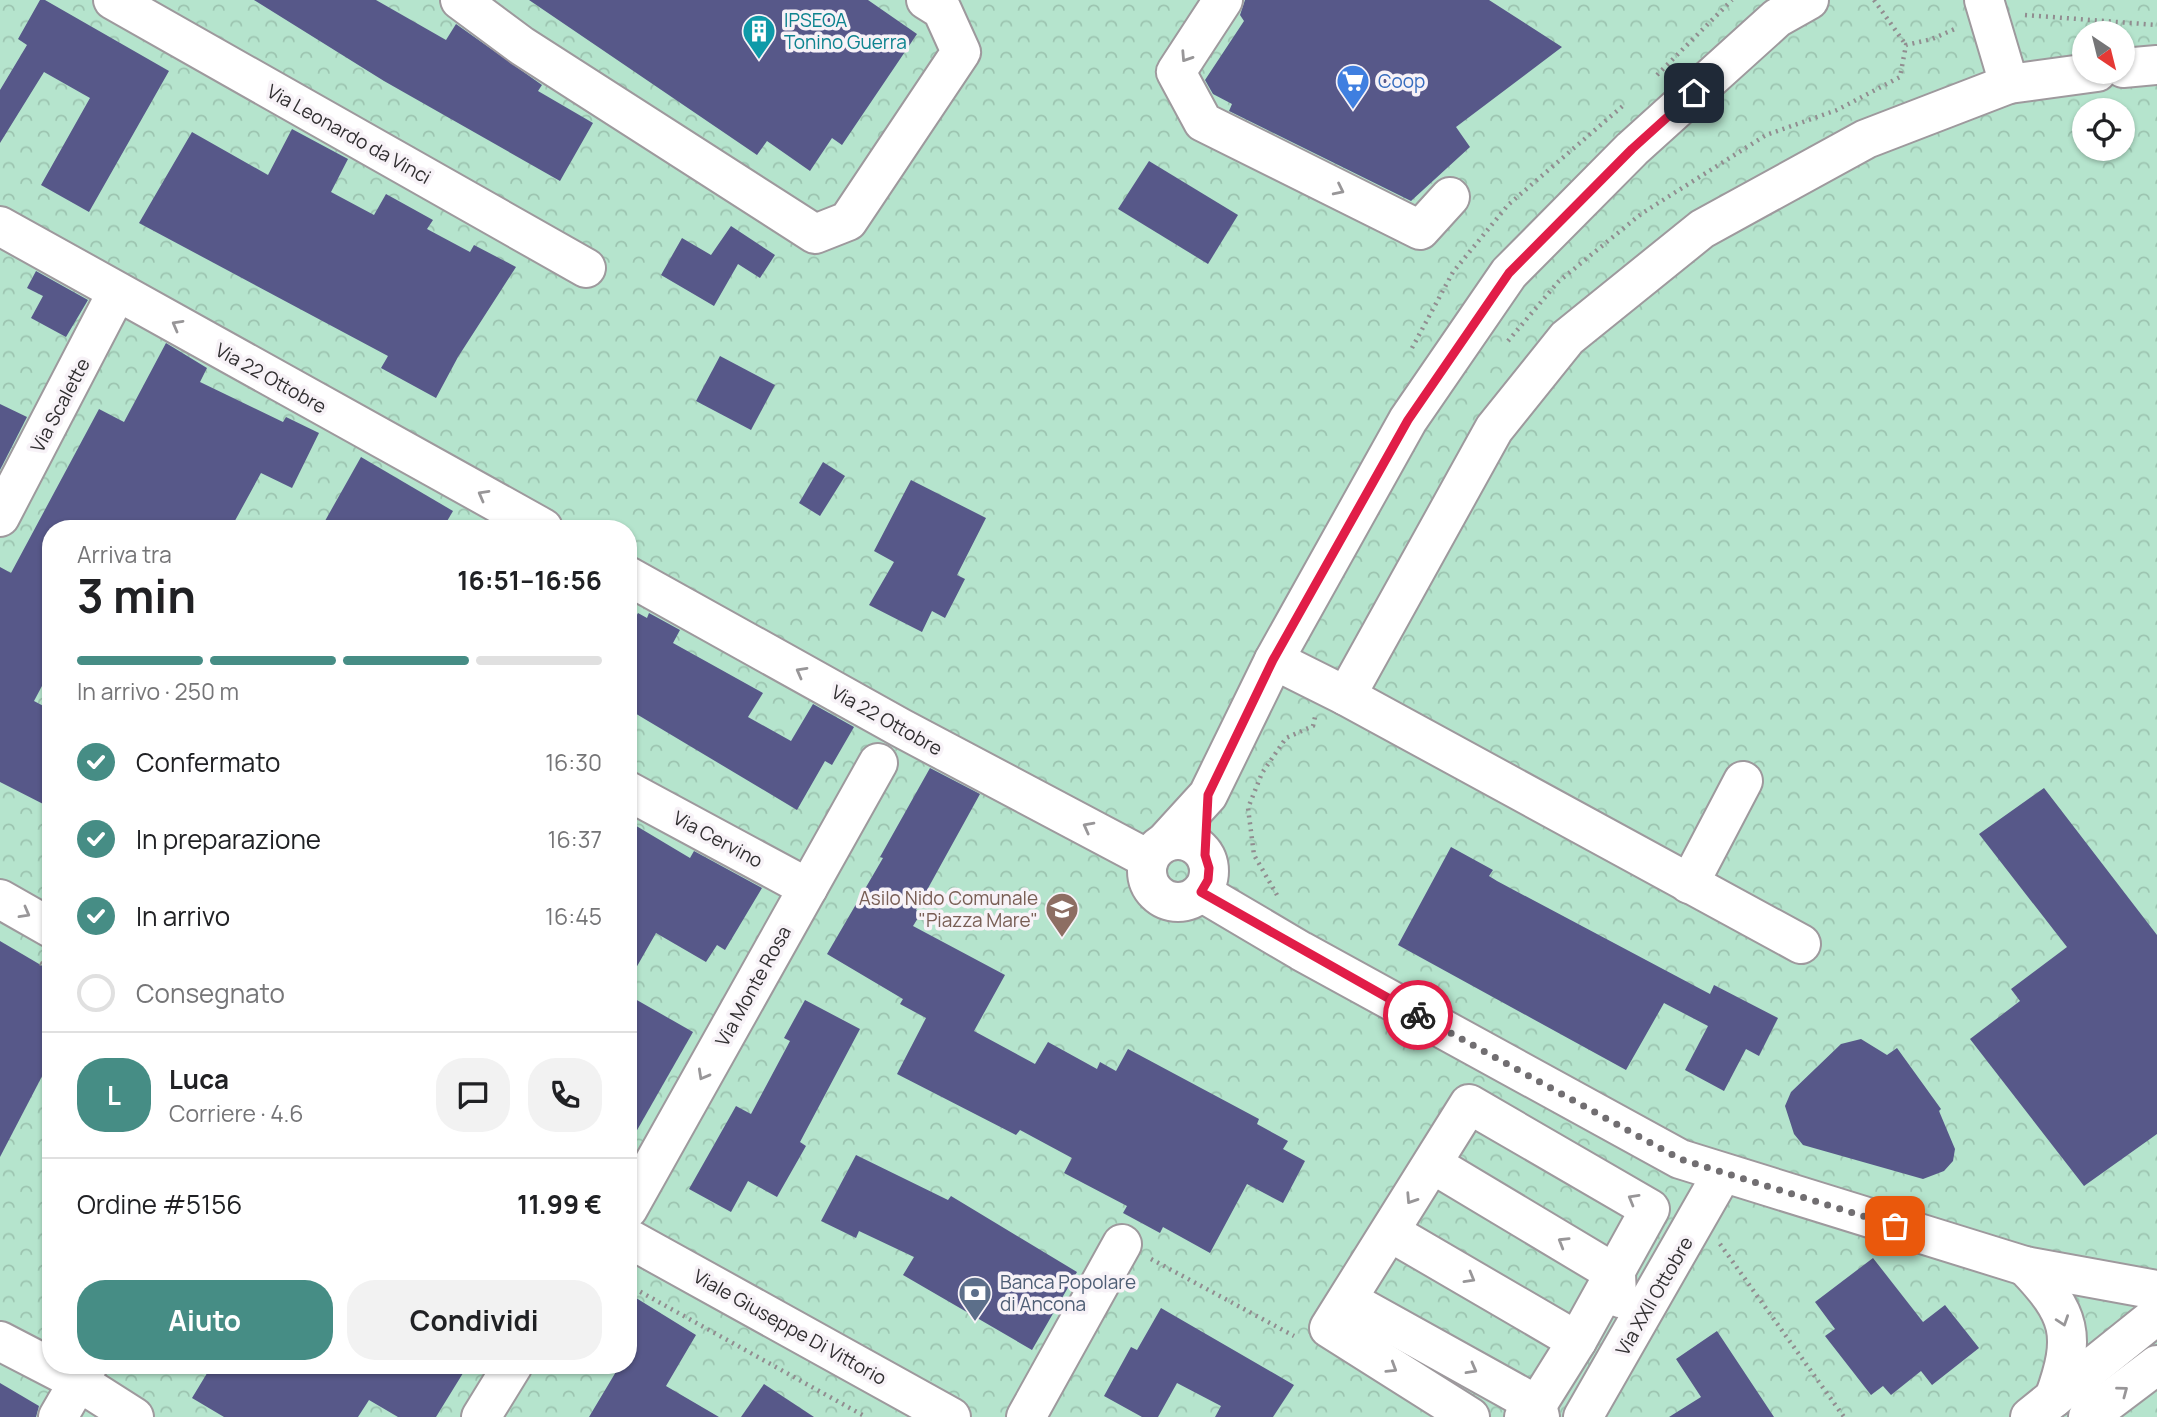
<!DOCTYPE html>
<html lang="it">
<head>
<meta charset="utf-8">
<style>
	:root { --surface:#fff; --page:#f2f2f2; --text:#202124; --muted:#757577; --line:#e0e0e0; --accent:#468d85 }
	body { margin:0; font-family:Manrope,sans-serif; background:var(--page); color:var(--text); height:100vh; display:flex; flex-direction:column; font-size:26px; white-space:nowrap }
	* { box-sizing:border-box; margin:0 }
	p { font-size:23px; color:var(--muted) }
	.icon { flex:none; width:38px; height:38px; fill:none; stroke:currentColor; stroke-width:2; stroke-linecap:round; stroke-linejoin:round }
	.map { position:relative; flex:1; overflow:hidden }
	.sheet { position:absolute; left:42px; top:520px; width:595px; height:854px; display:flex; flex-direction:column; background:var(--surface); border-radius:28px; box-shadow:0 2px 5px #0004 }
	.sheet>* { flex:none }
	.needle { width:46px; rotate:145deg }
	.fabs { position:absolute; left:2072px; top:21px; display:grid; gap:14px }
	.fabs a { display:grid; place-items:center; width:63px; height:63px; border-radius:50%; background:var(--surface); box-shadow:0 2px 5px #0004; font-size:35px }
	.pin { position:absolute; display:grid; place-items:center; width:60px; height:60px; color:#fff; margin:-30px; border-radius:14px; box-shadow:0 4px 10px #0006 }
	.courier { position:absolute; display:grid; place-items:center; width:70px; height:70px; margin:-35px; border:5px solid #e11d48; border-radius:50%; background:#fff; color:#222; box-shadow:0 2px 9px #0007 }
	.overview em { font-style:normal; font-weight:700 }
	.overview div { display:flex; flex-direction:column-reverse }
	.overview { display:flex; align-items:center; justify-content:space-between; height:119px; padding:0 35px }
	h1 { font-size:46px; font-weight:700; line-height:52px }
	.bar { display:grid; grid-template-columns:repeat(4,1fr); gap:10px 7px; align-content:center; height:84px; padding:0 35px }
	.bar i { height:9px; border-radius:5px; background:var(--line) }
	.bar .active { background:var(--accent) }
	.bar p { grid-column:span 4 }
	.line { display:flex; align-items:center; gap:18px; padding:0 35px; border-top:2px solid var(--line) }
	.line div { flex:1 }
	.round { display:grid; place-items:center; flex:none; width:74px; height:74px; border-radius:28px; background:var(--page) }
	ol { padding:0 35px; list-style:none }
	li { display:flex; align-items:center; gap:21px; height:77px }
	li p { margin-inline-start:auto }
	li .icon { padding:7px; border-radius:50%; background:var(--accent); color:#fff; stroke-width:4 }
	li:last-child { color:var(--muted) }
	li i { width:38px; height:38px; border:4px solid var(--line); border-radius:50% }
	.primary-button { display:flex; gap:14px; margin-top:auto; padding:14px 35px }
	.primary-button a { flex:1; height:80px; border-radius:28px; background:var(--accent); color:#fff; font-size:28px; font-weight:700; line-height:80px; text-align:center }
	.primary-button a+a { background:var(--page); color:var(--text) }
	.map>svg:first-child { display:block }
	.forest { fill:url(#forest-crowns); fill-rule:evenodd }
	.building { fill:#575889 }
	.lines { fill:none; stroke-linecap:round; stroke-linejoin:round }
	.minor-casing { stroke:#9e999d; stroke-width:42 }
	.path { stroke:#918d90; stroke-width:4.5; stroke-dasharray:2 5; stroke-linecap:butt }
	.minor { stroke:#fff; stroke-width:38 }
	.oneway { stroke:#989698 }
	.done { stroke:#716e71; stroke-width:7; stroke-dasharray:0 12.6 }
	.route { stroke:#e11d48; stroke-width:9 }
	.labels { text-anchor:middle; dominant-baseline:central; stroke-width:7; stroke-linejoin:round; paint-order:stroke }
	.culture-label { font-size:19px; fill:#0d838f; stroke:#f7f2f7; text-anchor:start }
	.shop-label { font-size:19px; fill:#366cbe; stroke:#f7f2f7; text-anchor:start }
	.street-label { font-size:19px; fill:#302e30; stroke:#f7f2f7 }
	.education-label { font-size:19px; fill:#785e54; stroke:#f7f2f7; text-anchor:end }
	.service-label { font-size:19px; fill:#4e5e75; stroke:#f7f2f7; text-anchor:start }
</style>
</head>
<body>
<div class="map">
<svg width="2157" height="1417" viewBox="0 0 2157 1417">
	<defs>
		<pattern id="forest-crowns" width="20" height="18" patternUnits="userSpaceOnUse" patternTransform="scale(1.75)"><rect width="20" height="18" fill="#b5e4cd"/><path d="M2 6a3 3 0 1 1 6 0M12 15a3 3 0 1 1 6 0" fill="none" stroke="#9cc4b0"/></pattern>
	</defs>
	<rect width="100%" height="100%" fill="#eae5e9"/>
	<path class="forest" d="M0,0h2157v1417h-2157zM2084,33h39v39h-39zM2084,110h39v39h-39zM51,528h577v837h-577z"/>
	<g class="building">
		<path d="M40,0h5l124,71 -80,141 -48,-27 49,-87 -46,-26 -44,71v-53l27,-45 -9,-6z"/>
		<path d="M254,0h122l70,40 10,-16 86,61 -4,6 55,32 -33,58 -176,-100z"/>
		<path d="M529,0h339l49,34 -75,111 -10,-7 -22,33 -43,-30 -10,14z"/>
		<path d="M1245,0h244l73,47 -106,80 14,20 -59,54 -182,-90 3,-7 -19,-10 -8,-14 39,-59 -4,-6z"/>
		<path d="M292,129l56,30 -17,33 43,23 12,-21 47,26 -6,9 43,23 4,-7 42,22 -58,90 -22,41 -55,-30 7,-12 -249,-133 53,-91 76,43z"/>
		<path d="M1149,161l89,54 -30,49 -90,-55z"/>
		<path d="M731,226l44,29 -15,23 -22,-14 -24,42 -53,-31 21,-37 29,17z"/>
		<path d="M36,271l52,29 -22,37 -35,-19 12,-22 -16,-8z"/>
		<path d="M166,343l41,25 -7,14 83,40 3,-5 33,16 -27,55 -31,-15 -30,55h-180v141l-17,32 17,9v98l-51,-26v-215l11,6 88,-164 25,13z"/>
		<path d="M720,356l55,29 -24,45 -55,-29z"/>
		<path d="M0,404l27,13 -27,53z"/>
		<path d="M361,457l92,54 -10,17h-122z"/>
		<path d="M823,462l22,14 -25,40 -21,-13z"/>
		<path d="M911,480l75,38 -29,57 8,4 -20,39 -13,-7 -10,21 -53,-27 25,-43 -20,-11z"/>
		<path d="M638,613l9,5 2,-5 31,17 -7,13 90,50 -15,24 43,24 22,-37 41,23 -22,38 -7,-4 -28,49 -169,-101v-79z"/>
		<path d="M930,768l50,26 -64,116 5,3 -8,13 92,49 -31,56 61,33 13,-22 49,27 3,-7 16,9 12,-22 131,70 -2,5 31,17 -5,8 22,12 -22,42 -36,-19 -37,69 -47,-26 -3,6 -37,-20 4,-7 -63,-33 8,-15 -52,-28 -4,5 -119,-61 29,-56 -26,-14 3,-5 -76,-45 56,-96 -3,-1z"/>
		<path d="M2044,788l113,147v199l-73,52 -114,-147 50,-38 -9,-12 56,-42 -88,-113z"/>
		<path d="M628,821l62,37 4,-7 68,37 -37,62 -8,-5 -11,17 -50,-29 -28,49z"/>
		<path d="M1451,847l42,23 -4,6 8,5 213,113 4,-9 64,33 -19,38 -13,-7 -22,42 -39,-21 23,-44 -44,-23 -38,67 -228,-125z"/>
		<path d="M0,941l51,30v88l-51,98z"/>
		<path d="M628,995l65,37 -65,114z"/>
		<path d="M805,1000l55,29 -60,113 6,4 -29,51 -29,-16 -17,31 -42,-23 47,-83 15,8 39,-73 -6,-3z"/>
		<path d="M1861,1039l26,16 10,-7 44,61 -2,2 16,38 -2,12 -9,10 -21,8 -120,-34 -9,-11 -9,-28 6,-14 50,-48z"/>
		<path d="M856,1155l92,45 3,-4 126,76 -45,78 -129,-75 11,-18 -55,-26 -3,7 -35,-17z"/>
		<path d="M1873,1258l50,64 22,-17 34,43 -47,37 -11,-14 -30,24 -8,-9 -12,9 -46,-59 10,-7 -20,-27z"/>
		<path d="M628,1293l68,42 -30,51 53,31h-130l31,-52h8z"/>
		<path d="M1161,1308l133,77 -21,32h-58l6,-11 -44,-23 -19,34h-16l-38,-21 27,-49 6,3z"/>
		<path d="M1717,1331l57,86h-105l32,-20 -25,-38z"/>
		<path d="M212,1365h256l-32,52h-38l-29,-17 -11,17h-134l-32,-19z"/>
		<path d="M0,1383l39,23 -3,11h-36z"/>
		<path d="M764,1384l50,33h-73z"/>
	</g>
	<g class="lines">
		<defs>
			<g id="minor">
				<path d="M113,0l473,268"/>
				<path d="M460,0l62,46 293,188 33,-13 113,-169 -19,-42 -16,-10"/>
				<path d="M1223,0l-47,72 27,50 217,108 30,-33"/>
				<path d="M1984,0l25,84"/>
				<path d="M2123,68l34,-3"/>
				<path d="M0,226l543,302"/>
				<path d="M0,517l117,-225"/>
				<path d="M628,576l273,152 247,131"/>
				<path d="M1274,660l72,36"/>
				<path d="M628,791l180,97"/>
				<circle cx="1178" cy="871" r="31"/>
				<path d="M1166,841l42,-46 66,-135 134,-240 101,-147 123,-124 145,-131 32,-18"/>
				<path d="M1689,884l54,-103"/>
				<path d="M1201,892l100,59 379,208 345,107 132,24"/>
				<path d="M0,899l51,29"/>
				<path d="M1801,944l-455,-248 148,-267 73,-91 135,-109 164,-90 143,-55 88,-12"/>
				<path d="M1434,1165l182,109 1,22 3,2"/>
				<path d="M628,1209l250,-446"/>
				<path d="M1390,1232l187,109"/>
				<path d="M628,1238l323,179"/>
				<path d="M2025,1266c46,48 52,69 29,132"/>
				<path d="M1348,1300l189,105 3,12"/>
				<path d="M0,1341l79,41 55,35"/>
				<path d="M58,1417l30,-52"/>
				<path d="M481,1417l32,-52"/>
				<path d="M1026,1417l96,-173"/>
				<path d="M1470,1417l-141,-89 140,-224 181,105 -73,132 -40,64 -13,12"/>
				<path d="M1583,1417l139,-243"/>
				<path d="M2030,1417l127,-102"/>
				<path d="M2088,1417l69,-52"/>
			</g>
		</defs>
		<use href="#minor" class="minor-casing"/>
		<g class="path">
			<path d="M1874,0l32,45"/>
			<path d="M2025,15l132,10"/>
			<path d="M1657,75l75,-75"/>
			<path d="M1508,341l50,-59 83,-68 125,-79 71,-25 63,-33 6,-32 26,-6 25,-11"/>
			<path d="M1412,348l41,-76 55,-67 117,-101"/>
			<path d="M1277,895l-23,-40 -6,-47 14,-35 24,-35 27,-12 2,-9"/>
			<path d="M40,963l11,6"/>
			<path d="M1720,1244l124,173"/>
			<path d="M1151,1259l143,77"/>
			<path d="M628,1285l238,132"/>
		</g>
		<use href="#minor" class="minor"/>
	</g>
	<defs><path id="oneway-chevron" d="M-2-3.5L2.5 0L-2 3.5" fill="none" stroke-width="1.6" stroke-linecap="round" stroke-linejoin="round" transform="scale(1.75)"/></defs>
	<g class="oneway">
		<use href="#oneway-chevron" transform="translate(1186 57) rotate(123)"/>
		<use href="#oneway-chevron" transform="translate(1339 190) rotate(26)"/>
		<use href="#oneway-chevron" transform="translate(177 325) rotate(-151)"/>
		<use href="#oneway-chevron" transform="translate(483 495) rotate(-151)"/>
		<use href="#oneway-chevron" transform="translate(801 672) rotate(-151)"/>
		<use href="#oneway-chevron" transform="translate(1088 827) rotate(-152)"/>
		<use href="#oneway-chevron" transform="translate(25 913) rotate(29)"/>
		<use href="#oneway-chevron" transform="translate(703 1075) rotate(119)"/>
		<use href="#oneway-chevron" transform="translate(1411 1199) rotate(123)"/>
		<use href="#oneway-chevron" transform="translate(1633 1199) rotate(-150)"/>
		<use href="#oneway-chevron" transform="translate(1563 1242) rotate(-149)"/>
		<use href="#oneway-chevron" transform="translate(1470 1278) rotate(30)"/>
		<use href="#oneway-chevron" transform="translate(2063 1321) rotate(71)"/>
		<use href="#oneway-chevron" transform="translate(1392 1368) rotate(32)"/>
		<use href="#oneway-chevron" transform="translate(1472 1369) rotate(29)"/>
		<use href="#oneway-chevron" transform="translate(2123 1391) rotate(-37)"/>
	</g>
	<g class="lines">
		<path class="done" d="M1418,1015l262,144 215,67"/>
		<path class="route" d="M1418,1015l-217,-123 7,-12 1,-12 -4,-13 3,-60 65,-135 135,-240 101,-147 123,-124 62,-56"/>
	</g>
	<defs>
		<symbol id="building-pin" viewBox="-11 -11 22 30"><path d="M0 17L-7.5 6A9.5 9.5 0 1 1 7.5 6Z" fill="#0f9aa8" stroke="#f7f2f7"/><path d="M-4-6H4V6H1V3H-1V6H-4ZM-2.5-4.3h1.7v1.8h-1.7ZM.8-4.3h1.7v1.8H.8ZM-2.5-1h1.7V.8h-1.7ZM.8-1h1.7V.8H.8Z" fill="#fff"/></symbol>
		<symbol id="supermarket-pin" viewBox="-11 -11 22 30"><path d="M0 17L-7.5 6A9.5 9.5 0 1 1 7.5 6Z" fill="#3f7fe0" stroke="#f7f2f7"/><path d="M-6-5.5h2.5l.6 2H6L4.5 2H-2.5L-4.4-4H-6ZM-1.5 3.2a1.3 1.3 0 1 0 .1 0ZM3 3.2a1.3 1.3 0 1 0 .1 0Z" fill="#fff"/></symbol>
		<symbol id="school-pin" viewBox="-11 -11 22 30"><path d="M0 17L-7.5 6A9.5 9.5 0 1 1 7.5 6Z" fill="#8d6e63" stroke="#f7f2f7"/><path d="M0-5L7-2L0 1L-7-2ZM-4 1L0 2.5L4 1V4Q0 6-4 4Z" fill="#fff"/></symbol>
		<symbol id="bank-pin" viewBox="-11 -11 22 30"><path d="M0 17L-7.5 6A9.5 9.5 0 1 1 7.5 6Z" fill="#5c6f8a" stroke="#f7f2f7"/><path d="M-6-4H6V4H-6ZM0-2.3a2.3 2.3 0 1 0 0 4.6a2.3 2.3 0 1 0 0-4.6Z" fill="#fff"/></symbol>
	</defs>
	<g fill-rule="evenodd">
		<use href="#building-pin" x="740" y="12" width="38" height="52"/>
		<use href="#supermarket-pin" x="1334" y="62" width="38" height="52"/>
		<use href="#school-pin" x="1043" y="890" width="38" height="52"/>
		<use href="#bank-pin" x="956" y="1274" width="38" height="52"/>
	</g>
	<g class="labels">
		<g class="culture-label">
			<text x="784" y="20">IPSEOA<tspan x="784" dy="22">Tonino Guerra</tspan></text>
		</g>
		<g class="shop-label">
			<text x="1378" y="81">Coop</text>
		</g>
		<g class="street-label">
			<text transform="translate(349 134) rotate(29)">Via Leonardo da Vinci</text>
			<text transform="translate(271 378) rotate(29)">Via 22 Ottobre</text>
			<text transform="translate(60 405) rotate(-62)">Via Scalette</text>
			<text transform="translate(887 720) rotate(29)">Via 22 Ottobre</text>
			<text transform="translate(718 839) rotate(28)">Via Cervino</text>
			<text transform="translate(753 986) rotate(-61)">Via Monte Rosa</text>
			<text transform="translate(1654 1296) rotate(-60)">Via XXII Ottobre</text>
			<text transform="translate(790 1327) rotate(29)">Viale Giuseppe Di Vittorio</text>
		</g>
		<g class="education-label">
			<text x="1038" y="898">Asilo Nido Comunale<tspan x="1038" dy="22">"Piazza Mare"</tspan></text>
		</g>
		<g class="service-label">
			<text x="1000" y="1282">Banca Popolare<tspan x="1000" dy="22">di Ancona</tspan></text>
		</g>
	</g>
</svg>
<div class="fabs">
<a><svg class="needle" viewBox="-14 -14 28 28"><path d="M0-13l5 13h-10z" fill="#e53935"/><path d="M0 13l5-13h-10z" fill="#757577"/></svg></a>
<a><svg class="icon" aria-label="locate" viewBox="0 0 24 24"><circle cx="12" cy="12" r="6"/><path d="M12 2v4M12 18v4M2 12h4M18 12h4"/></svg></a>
</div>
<div class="pin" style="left:1895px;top:1226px;background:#ea580c"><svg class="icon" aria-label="bag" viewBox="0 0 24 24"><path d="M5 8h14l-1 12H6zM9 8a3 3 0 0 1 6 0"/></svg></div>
<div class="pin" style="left:1694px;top:93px;background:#1f2937"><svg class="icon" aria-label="home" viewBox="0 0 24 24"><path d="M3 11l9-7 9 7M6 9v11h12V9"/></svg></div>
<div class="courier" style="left:1418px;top:1015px"><svg class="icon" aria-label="bike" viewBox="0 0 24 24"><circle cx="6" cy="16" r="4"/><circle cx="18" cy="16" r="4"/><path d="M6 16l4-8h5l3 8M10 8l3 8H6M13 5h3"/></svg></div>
<section class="sheet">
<div class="overview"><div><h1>3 min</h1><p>Arriva tra</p></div><em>16:51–16:56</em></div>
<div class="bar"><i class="active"></i><i class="active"></i><i class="active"></i><i></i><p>In arrivo · 250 m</p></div>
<ol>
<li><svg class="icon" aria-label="check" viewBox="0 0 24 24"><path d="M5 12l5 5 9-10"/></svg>Confermato<p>16:30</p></li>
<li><svg class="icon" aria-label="check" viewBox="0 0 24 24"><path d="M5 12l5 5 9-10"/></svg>In preparazione<p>16:37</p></li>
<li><svg class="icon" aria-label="check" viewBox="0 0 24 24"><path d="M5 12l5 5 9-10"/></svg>In arrivo<p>16:45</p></li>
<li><i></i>Consegnato</li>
</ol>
<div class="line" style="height:126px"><b class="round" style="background:var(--accent);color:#fff">L</b><div><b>Luca</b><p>Corriere · 4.6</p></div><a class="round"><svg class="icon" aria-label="chat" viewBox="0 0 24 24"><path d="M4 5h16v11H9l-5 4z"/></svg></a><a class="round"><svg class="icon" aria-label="phone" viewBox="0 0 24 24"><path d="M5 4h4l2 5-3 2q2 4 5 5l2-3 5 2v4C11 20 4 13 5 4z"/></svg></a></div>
<div class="line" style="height:91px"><div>Ordine #5156</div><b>11.99 €</b></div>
<div class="primary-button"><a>Aiuto</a><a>Condividi</a></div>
</section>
</div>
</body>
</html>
